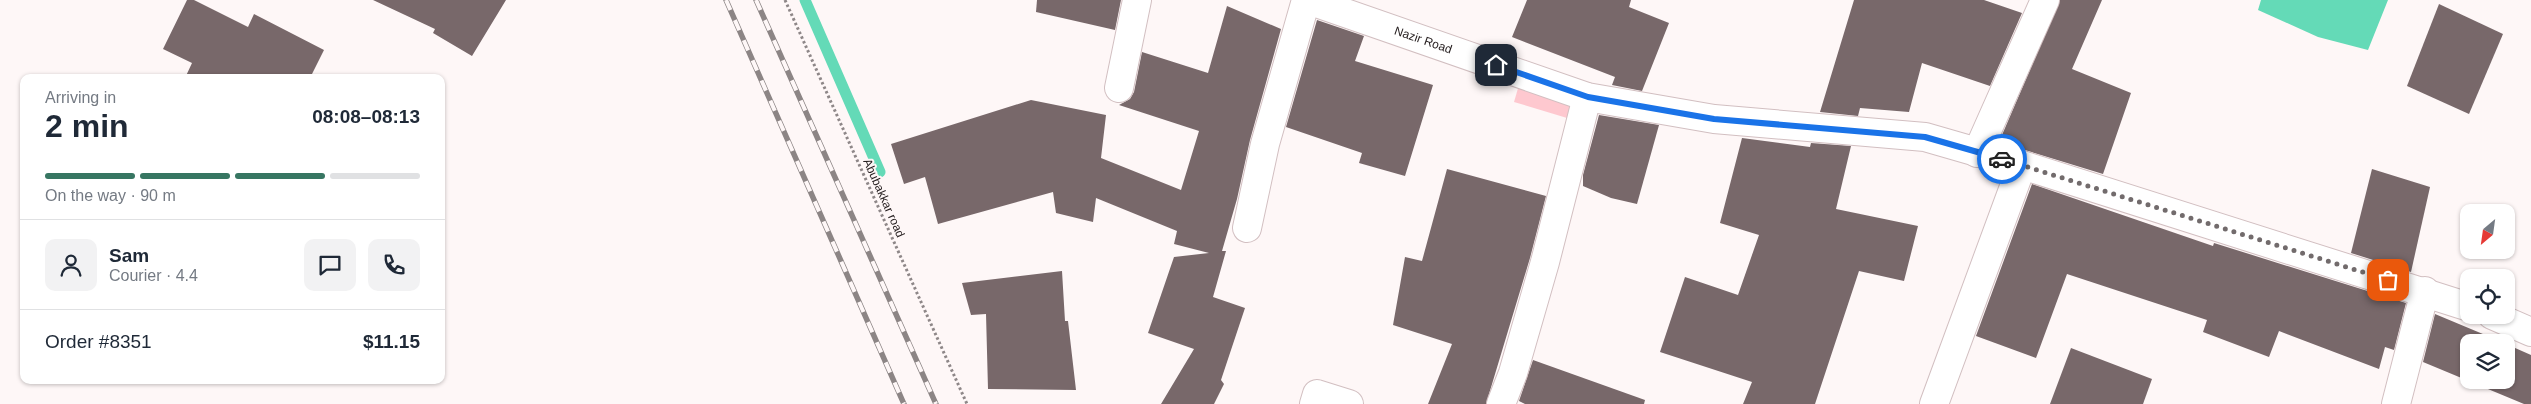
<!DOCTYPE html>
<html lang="en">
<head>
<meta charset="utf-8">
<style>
	:root { --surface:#fff; --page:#f2f2f3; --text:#1f2937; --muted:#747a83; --line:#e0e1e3; --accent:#377662 }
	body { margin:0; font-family:Helvetica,sans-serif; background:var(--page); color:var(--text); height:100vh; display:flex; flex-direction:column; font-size:19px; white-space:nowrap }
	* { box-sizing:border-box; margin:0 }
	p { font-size:16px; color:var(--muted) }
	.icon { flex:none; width:28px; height:28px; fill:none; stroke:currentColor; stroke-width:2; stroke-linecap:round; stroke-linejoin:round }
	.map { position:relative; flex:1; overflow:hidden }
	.sheet { position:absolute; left:20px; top:74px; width:425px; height:310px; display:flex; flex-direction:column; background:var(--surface); border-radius:10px; box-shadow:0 1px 4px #0004 }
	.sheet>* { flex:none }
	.needle { width:32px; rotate:209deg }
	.controls { position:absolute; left:2460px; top:204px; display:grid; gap:10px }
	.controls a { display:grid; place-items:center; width:55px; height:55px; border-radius:10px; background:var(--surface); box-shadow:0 1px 4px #0004; font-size:25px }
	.pin { position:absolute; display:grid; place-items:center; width:42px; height:42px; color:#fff; margin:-21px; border-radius:10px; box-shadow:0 2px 8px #0006 }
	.courier { position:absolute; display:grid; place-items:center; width:50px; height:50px; margin:-25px; border:4px solid #1a73e8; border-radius:50%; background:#fff; color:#222; box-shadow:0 1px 6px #0007 }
	.headline em { font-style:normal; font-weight:700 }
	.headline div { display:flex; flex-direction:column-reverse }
	.headline { display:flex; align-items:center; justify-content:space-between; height:85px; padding:0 25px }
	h1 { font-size:32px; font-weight:700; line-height:38px }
	.bar { display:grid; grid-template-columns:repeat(4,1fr); gap:8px 5px; align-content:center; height:60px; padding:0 25px }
	.bar i { height:6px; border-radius:4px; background:var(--line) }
	.bar .active { background:var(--accent) }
	.bar p { grid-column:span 4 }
	.line { display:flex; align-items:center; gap:12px; padding:0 25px; border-top:1px solid var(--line) }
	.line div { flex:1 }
	.round { display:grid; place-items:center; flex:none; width:52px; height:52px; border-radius:10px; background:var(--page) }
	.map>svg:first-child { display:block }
	.green { fill:#fec8cf }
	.water { fill:#64dab7 }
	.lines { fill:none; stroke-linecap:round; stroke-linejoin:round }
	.stream { stroke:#64dab7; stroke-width:11 }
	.building { fill:#78686a }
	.minor-casing { stroke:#d2bfc1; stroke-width:30 }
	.path { stroke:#8e8788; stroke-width:3; stroke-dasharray:2.5 2.5; stroke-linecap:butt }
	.minor { stroke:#fff; stroke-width:28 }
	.rail-casing { stroke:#8c8585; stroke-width:5.5 }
	.rail { stroke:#fef7f7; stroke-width:4; stroke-dasharray:11; stroke-linecap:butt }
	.done { stroke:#726b6c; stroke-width:5; stroke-dasharray:0 9 }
	.route { stroke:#1a73e8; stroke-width:6 }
	.labels { text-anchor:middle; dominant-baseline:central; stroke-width:4; stroke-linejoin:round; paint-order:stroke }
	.street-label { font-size:12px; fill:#272021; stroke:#fef7f7 }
</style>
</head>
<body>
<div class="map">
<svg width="2531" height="404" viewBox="0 0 2531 404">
	<rect width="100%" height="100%" fill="#fef7f7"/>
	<path class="green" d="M1519,85l61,22 -3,14 -63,-19z"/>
	<path class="water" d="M2261,0h127l-20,50 -50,-13 -60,-27z"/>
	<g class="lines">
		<path class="stream" d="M805,0l75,172"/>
	</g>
	<g class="building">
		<path d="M187,0h7l54,27 6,-13 70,36 -14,28h-125l7,-15 -29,-14z"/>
		<path d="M373,0h133l-34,56 -39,-23 2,-4z"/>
		<path d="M1037,0h84l-6,30 -79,-18z"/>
		<path d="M1527,0h104l-2,7 40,16 -27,68 -30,-6 3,-8 -103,-40z"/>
		<path d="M1854,0h130l38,13 -32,73 -68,-23 -13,49 -49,-4 -2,8 -38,-4z"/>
		<path d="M2060,0h42l-30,69 59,24 -28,81 -104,-32z"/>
		<path d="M2439,4l64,30 -34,80 -62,-28z"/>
		<path d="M1227,6l54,23 -31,111 -13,59 -15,52h4l-13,46 32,11 -24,72 3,4 -10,20h-53l33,-55 -46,-16 26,-76 35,-4 -35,-9 3,-13 -81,-33 -3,24 -37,-9 -3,-21 -115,32 -13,-47 -21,7 -13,-40 140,-44 75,15 -5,43 80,32 18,-59 -80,-26 11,-6 4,-7 8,-40 66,21z"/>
		<path d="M1317,20l47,16 -9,25 78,24 -28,91 -46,-13 3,-10 -76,-26z"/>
		<path d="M1599,115l60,10 -22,79 -26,-6 -28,-12v-11z"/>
		<path d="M1742,138l68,9 1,-4 40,3 -15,63 82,17 -14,55 -45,-10 -44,133h-72l9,-22 -92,-30 25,-75 53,18 21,-60 -39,-12z"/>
		<path d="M1447,169l99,27 -16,62 -44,146h-58l24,-60 -59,-19 12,-68 17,4z"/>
		<path d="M2372,169l58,18 -19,85 -60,-19z"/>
		<path d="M2032,184l181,62 1,-3 192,60 -12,47 -9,-3 -6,22 -100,-38 -10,26 -66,-25 4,-12 -140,-46 -31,84 -60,-22z"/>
		<path d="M1062,271l3,50h3l8,69 -88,-1 -2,-75 -15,1 -9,-32z"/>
		<path d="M2435,314l67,28h-33v38h37v-36l25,11v49h-7l-101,-42z"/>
		<path d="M2071,348l81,31 -9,25h-93z"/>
		<path d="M1533,360l112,40 -1,4h-119l-6,-3z"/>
	</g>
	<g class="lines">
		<defs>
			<g id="minor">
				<path id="s1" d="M1308,0l279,97 127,22 211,18 97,28 447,142"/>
				<path d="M1119,88l18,-88"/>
				<path d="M1977,153l68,-153"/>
				<path d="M1247,228l18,-84 41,-144"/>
				<path d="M2492,315l39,17"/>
				<path d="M1314,404l3,-10 32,10"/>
				<path d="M1501,404l12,-31 32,-111 42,-165"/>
				<path d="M1934,404l88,-239"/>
				<path d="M2396,404l29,-113"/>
			</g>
		</defs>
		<use href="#minor" class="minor-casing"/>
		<path class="path" d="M785,0l182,404"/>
		<use href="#minor" class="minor"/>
		<defs>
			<g id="rail">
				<path d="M726,0l178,404"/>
				<path d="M756,0l180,404"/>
			</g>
		</defs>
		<use href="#rail" class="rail-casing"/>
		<use href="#rail" class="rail"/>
	</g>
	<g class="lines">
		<path class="done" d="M2002,159l386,121"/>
		<path class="route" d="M1496,65l92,32 126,22 211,18 77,22"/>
	</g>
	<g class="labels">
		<g class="street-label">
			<text stroke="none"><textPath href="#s1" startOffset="122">Nazir Road</textPath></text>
			<text transform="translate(884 198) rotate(66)">Abubakkar road</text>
		</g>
	</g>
</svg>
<div class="controls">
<a><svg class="needle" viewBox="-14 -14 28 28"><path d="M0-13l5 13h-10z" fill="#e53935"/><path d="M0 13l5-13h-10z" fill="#747a83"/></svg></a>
<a><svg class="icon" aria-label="locate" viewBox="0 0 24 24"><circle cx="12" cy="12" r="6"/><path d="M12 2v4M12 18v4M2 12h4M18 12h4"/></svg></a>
<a><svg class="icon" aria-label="layers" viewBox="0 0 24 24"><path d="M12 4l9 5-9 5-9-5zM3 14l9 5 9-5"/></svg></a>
</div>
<div class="pin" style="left:2388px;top:280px;background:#ea580c"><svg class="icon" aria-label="bag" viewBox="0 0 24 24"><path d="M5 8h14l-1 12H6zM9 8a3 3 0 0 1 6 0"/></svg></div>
<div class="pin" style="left:1496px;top:65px;background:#1f2937"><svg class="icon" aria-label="home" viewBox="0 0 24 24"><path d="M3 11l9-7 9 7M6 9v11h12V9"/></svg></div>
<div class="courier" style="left:2002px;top:159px"><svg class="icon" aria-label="car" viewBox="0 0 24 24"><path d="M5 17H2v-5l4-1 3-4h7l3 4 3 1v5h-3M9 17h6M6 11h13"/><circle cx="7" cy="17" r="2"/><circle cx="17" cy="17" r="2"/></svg></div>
<section class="sheet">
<div class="headline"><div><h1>2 min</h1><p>Arriving in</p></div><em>08:08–08:13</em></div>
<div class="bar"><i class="active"></i><i class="active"></i><i class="active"></i><i></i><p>On the way · 90 m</p></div>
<div class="line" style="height:90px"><a class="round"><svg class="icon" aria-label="person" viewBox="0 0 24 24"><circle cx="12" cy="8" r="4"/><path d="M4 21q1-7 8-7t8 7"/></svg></a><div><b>Sam</b><p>Courier · 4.4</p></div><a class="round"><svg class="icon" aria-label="chat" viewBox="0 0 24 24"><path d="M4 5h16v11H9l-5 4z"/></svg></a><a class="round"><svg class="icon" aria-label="phone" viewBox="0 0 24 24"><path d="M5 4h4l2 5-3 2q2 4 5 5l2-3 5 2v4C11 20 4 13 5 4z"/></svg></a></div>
<div class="line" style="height:65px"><div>Order #8351</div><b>$11.15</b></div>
</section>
</div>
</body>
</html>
